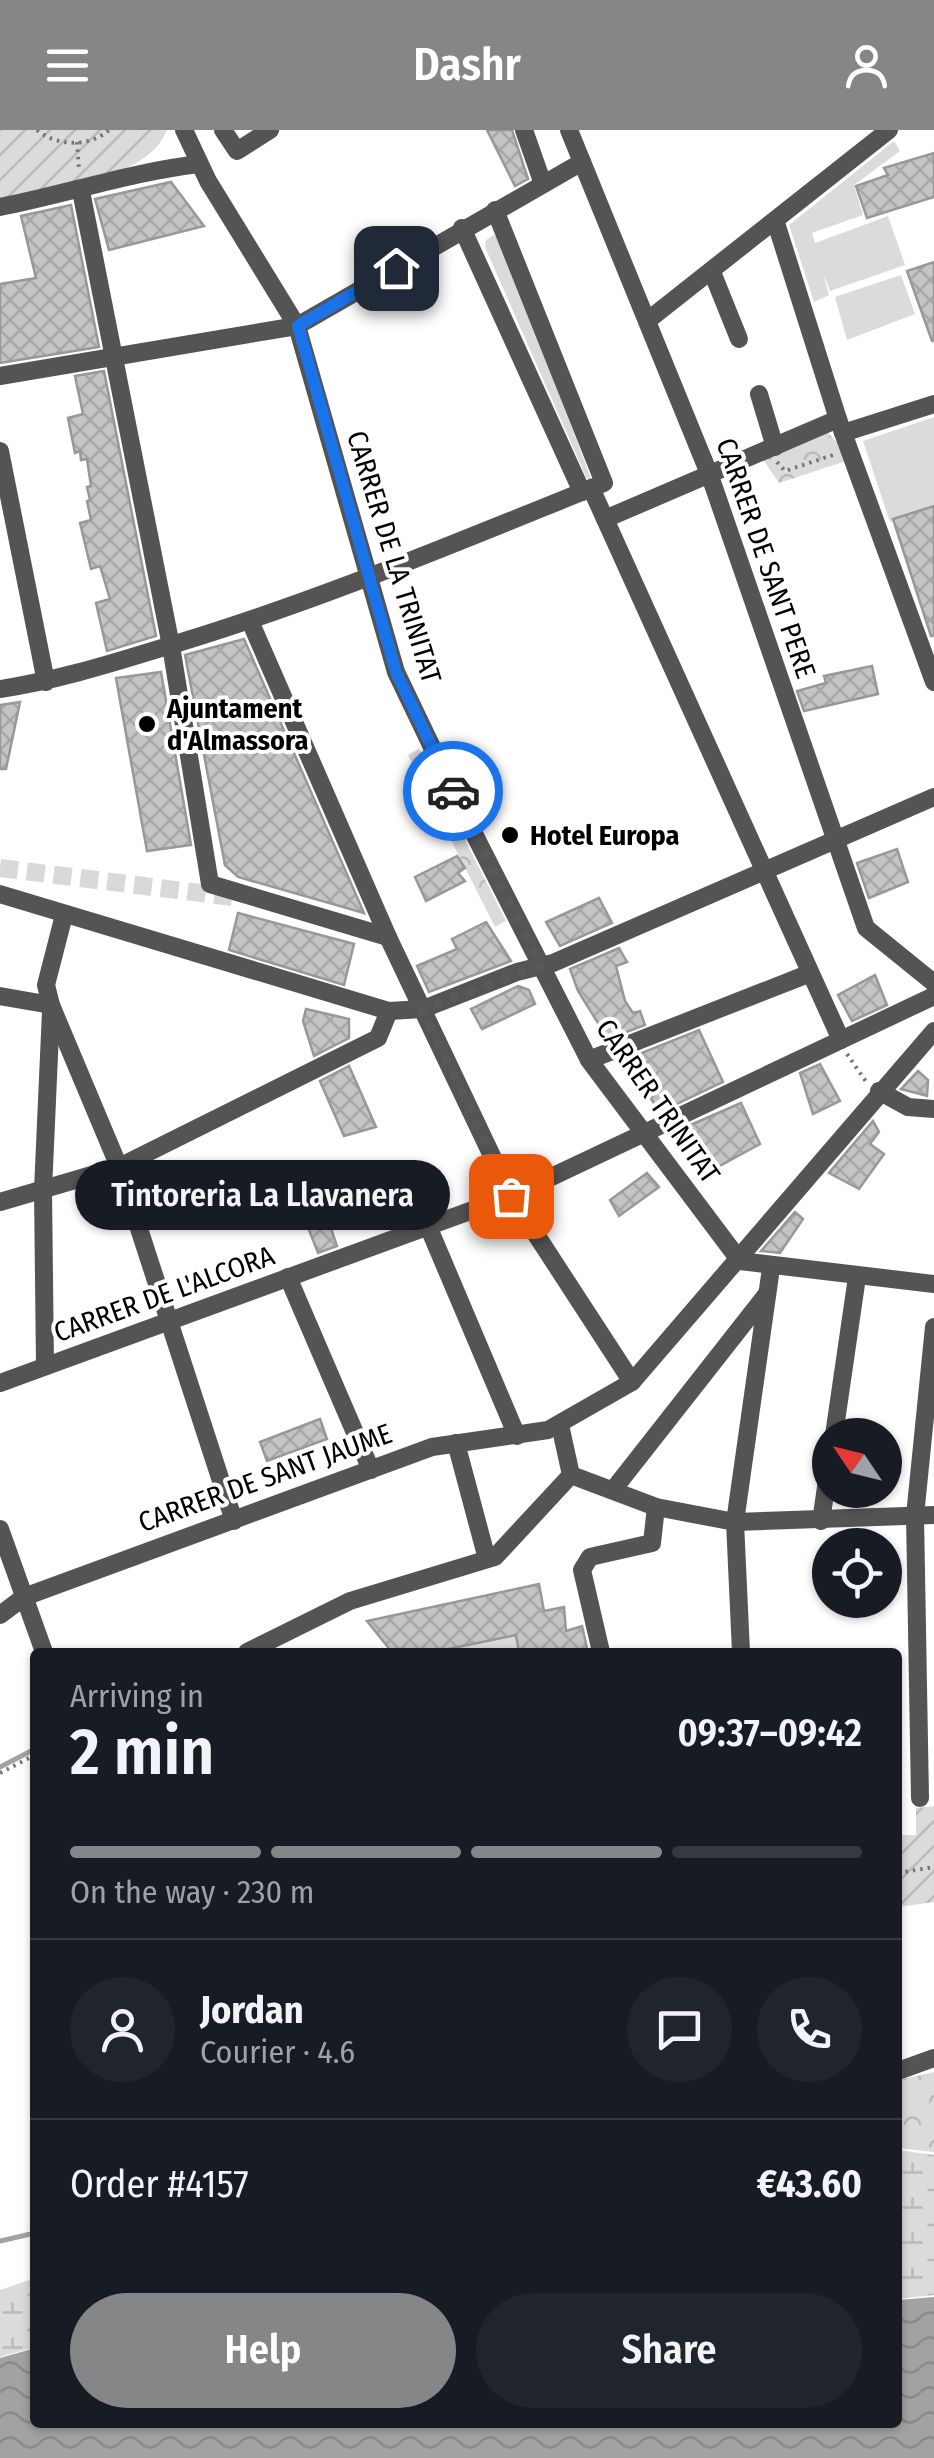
<!DOCTYPE html>
<html lang="en">
<head>
<meta charset="utf-8">
<style>
	:root { --surface:#171b24; --page:#20242c; --text:#f1f3f6; --muted:#9ea1a6; --line:#363941; --accent:#858687 }
	body { margin:0; font-family:"Fira Sans Condensed",sans-serif; background:var(--page); color:var(--text); height:100vh; display:flex; flex-direction:column; font-size:38px; white-space:nowrap }
	* { box-sizing:border-box; margin:0 }
	p { font-size:32px; color:var(--muted) }
	.icon { flex:none; width:55px; height:55px; fill:none; stroke:currentColor; stroke-width:2; stroke-linecap:round; stroke-linejoin:round }
	.map { position:relative; flex:1; overflow:hidden }
	.panel { position:absolute; left:30px; top:1518px; width:872px; height:780px; display:flex; flex-direction:column; background:var(--surface); border-radius:10px; box-shadow:0 2px 8px #0004 }
	.panel>* { flex:none }
	.needle { width:65px; rotate:305deg }
	.controls { position:absolute; left:812px; top:1288px; display:grid; gap:20px }
	.controls a { display:grid; place-items:center; width:90px; height:90px; border-radius:50%; background:var(--surface); box-shadow:0 2px 8px #0004; font-size:50px }
	.pin { position:absolute; display:grid; place-items:center; width:85px; height:85px; color:#fff; margin:-42px; border-radius:20px; box-shadow:0 5px 15px #0006 }
	.courier { position:absolute; display:grid; place-items:center; width:100px; height:100px; margin:-50px; border:8px solid #1a73e8; border-radius:50%; background:#fff; color:#222; box-shadow:0 2px 12px #0007 }
	.bubble { position:absolute; height:70px; border-radius:35px; background:var(--surface); box-shadow:0 2px 8px #0004; font-size:32px; font-weight:600; line-height:70px; text-align:center }
	.headline em { font-style:normal; font-weight:600 }
	.headline div { display:flex; flex-direction:column-reverse }
	.headline { display:flex; align-items:center; justify-content:space-between; height:170px; padding:0 40px }
	h1 { font-size:65px; font-weight:600; line-height:75px }
	.bar { display:grid; grid-template-columns:repeat(4,1fr); gap:15px 10px; align-content:center; height:120px; padding:0 40px }
	.bar i { height:12px; border-radius:8px; background:var(--line) }
	.bar .on { background:var(--accent) }
	.bar p { grid-column:span 4 }
	.line { display:flex; align-items:center; gap:25px; padding:0 40px; border-top:2px solid var(--line) }
	.line div { flex:1 }
	.round { display:grid; place-items:center; flex:none; width:105px; height:105px; border-radius:52px; background:var(--page) }
	.cta { display:flex; gap:20px; margin-top:auto; padding:20px 40px }
	.cta a { flex:1; height:115px; border-radius:60px; background:var(--accent); color:#fff; font-size:40px; font-weight:600; line-height:115px; text-align:center }
	.cta a+a { background:var(--page); color:var(--text) }
	header { display:flex; justify-content:space-between; align-items:center; height:130px; padding:0 40px; background:var(--accent); color:#fff; font-size:45px; font-weight:600 }
	.map>svg:first-child { display:block }
	.grass { fill:#dbdbdb }
	.forest { fill:url(#forest-crowns) }
	.wetland { fill:url(#wetland-marsh) }
	.garden { fill:url(#garden-furrows) }
	.water { fill:url(#water-waves) }
	.lines { fill:none; stroke-linecap:round; stroke-linejoin:round }
	.stream { stroke:#a2a2a2; stroke-width:5 }
	.building { fill:url(#building-cross-hatch); stroke:#989898; stroke-width:2.5 }
	.minor-tunnel { stroke:#d9d9d9; stroke-width:18; stroke-dasharray:18 9; stroke-linecap:butt }
	.path { stroke:#767676; stroke-width:4; stroke-dasharray:2.5 5; stroke-linecap:butt }
	.minor { stroke:#545454; stroke-width:18 }
	.done { stroke:#595959; stroke-width:10; stroke-dasharray:0 18 }
	.route { stroke:#1a73e8; stroke-width:12 }
	.poi-dot { fill:#000; stroke:#fff; stroke-width:4 }
	.labels { text-anchor:middle; dominant-baseline:central; stroke-width:8; stroke-linejoin:round; paint-order:stroke }
	.street-label { font-size:28px; fill:#000; stroke:#fff }
	.poi-label { font-size:28px; font-weight:bold; fill:#000; stroke:#fff; text-anchor:start }
</style>
</head>
<body>
<header><svg class="icon" aria-label="menu" viewBox="0 0 24 24"><path d="M4 6h16M4 12h16M4 18h16"/></svg>Dashr<svg class="icon" aria-label="person" viewBox="0 0 24 24"><circle cx="12" cy="8" r="4"/><path d="M4 21q1-7 8-7t8 7"/></svg></header>
<div class="map">
<svg width="934" height="2328" viewBox="0 0 934 2328">
	<defs>
		<pattern id="forest-crowns" width="20" height="18" patternUnits="userSpaceOnUse" patternTransform="scale(2.5)"><rect width="20" height="18" fill="#dbdbdb"/><path d="M2 6a3 3 0 1 1 6 0M12 15a3 3 0 1 1 6 0" fill="none" stroke="#bababa"/></pattern>
		<pattern id="wetland-marsh" width="20" height="14" patternUnits="userSpaceOnUse" patternTransform="scale(2.5)"><rect width="20" height="14" fill="#dbdbdb"/><path d="M1 5h8M5 5V1M11 12h8M15 12V8" fill="none" stroke="#bababa"/></pattern>
		<pattern id="garden-furrows" width="10" height="10" patternUnits="userSpaceOnUse" patternTransform="scale(2.5)"><rect width="10" height="10" fill="#dbdbdb"/><path d="M-1 1l2-2M0 10L10 0M9 11l2-2" fill="none" stroke="#bababa"/></pattern>
		<pattern id="water-waves" width="16" height="10" patternUnits="userSpaceOnUse" patternTransform="scale(2.5)"><rect width="16" height="10" fill="#a2a2a2"/><path d="M0 5q4-4 8 0t8 0" fill="none" stroke="#8a8a8a"/></pattern>
		<pattern id="building-cross-hatch" width="8" height="8" patternUnits="userSpaceOnUse" patternTransform="scale(2.5)"><rect width="8" height="8" fill="#c4c4c4"/><path d="M0 0l8 8M0 8l8-8" fill="none" stroke="#a7a7a7"/></pattern>
	</defs>
	<rect width="100%" height="100%" fill="#fff"/>
	<g class="grass">
		<path d="M894,11l6,10 -46,34 9,30 -51,18 3,10 73,-27 17,49 -75,26 -7,-18 6,22 -15,7 -25,-77z"/>
		<path d="M494,105l6,3 92,243 -6,-4 -101,-230 1,-7z"/>
		<path d="M901,145l14,39 -68,26 -12,-43z"/>
		<path d="M934,287v89l-44,16 -27,-81z"/>
		<path d="M516,1505l3,17h-84z"/>
	</g>
	<g class="forest">
		<path d="M827,302l15,15 4,14 -67,22 -17,-25z"/>
		<path d="M419,619l87,172 -11,6 -87,-172z"/>
		<path d="M934,1942v80l-36,-4v-68z"/>
	</g>
	<g class="wetland">
		<path d="M898,2020l36,5v140l-36,4z"/>
		<path d="M35,2148v69l-35,10v-67z"/>
	</g>
	<g class="garden">
		<path d="M0,0h167c-21,52 -116,57 -167,69z"/>
		<path d="M934,1676v96l-36,5v-72h18v-27z"/>
	</g>
	<path class="water" d="M934,2167v161h-934v-100l35,-10v74h863v-122z"/>
	<g class="lines">
		<g class="stream">
			<path d="M0,1637l35,-18"/>
			<path d="M0,2111l35,-8"/>
		</g>
	</g>
	<g class="building">
		<path d="M487,0h25l16,49 -13,7z"/>
		<path d="M934,23v44l-67,21 -11,-32 32,-11 -4,-7z"/>
		<path d="M171,52l33,44 -95,24 -14,-51z"/>
		<path d="M71,75l28,142 -99,16v-79l36,-6 -15,-62z"/>
		<path d="M934,132v79h-2l-25,-70z"/>
		<path d="M104,241l52,265 -49,15 -11,-48 14,-4 -10,-33 -9,3 -11,-46 11,-3 -4,-19 3,-1 -3,-13 4,-1 -4,-27 -6,1 -1,-9 -5,2 -7,-35 15,-4 -8,-38z"/>
		<path d="M934,376v130h-3l-38,-117z"/>
		<path d="M244,509l120,274 -126,-36 -13,-12 -40,-210z"/>
		<path d="M872,536l6,28 -74,17 -7,-20 29,-8 -2,-7z"/>
		<path d="M161,542l30,173 -44,6 -31,-173z"/>
		<path d="M20,572l-14,67h-6v-64z"/>
		<path d="M897,719l11,33 -39,16 -12,-35z"/>
		<path d="M457,726l8,12 -7,5 7,8 -39,20 -11,-24z"/>
		<path d="M599,768l13,25 -52,23 -14,-24z"/>
		<path d="M238,783l116,31 -10,41 -115,-35z"/>
		<path d="M486,792l25,39 -82,31 -12,-26 40,-17 -5,-10z"/>
		<path d="M619,818l8,14 -11,4 9,35 8,12 7,-2 5,14 -37,14 -30,-48 -8,-22z"/>
		<path d="M875,845l12,30 -35,16 -14,-26z"/>
		<path d="M518,856l11,4 6,14 -53,25 -11,-20z"/>
		<path d="M306,879l43,10v19l-35,18 -11,-35z"/>
		<path d="M699,900l24,52 -63,30 -36,-52z"/>
		<path d="M820,934l20,37 -27,13 -13,-41z"/>
		<path d="M349,936l27,61 -32,9 -24,-55z"/>
		<path d="M918,941l10,9 -1,16 -26,-7z"/>
		<path d="M741,973l19,41 -59,32 -19,-27 5,-1 -8,-18z"/>
		<path d="M873,991l6,11 -9,12 14,10 -25,35 -30,-16z"/>
		<path d="M647,1043l12,14 -40,29 -9,-16z"/>
		<path d="M323,1075l14,41 -19,7 -16,-41z"/>
		<path d="M795,1082l8,7 -23,34 -19,-2z"/>
		<path d="M320,1289l7,20 -60,22 -7,-19z"/>
		<path d="M539,1454l5,27 20,-4 2,24 16,-5 5,22 -11,4h-57l-3,-17 -82,17h-42l-25,-31z"/>
	</g>
	<g class="lines">
		<path class="minor-tunnel" d="M0,738l232,29"/>
		<g class="path">
			<path d="M37,0c19,16 52,18 72,0"/>
			<path d="M77,12l2,29"/>
			<path d="M777,332l8,9 51,-17"/>
			<path d="M847,924l20,29"/>
			<path d="M0,1643l35,-18"/>
			<path d="M898,1743l36,-6"/>
		</g>
		<g class="minor">
			<path d="M184,0l24,51 89,145 99,346 71,148 122,240 151,201"/>
			<path d="M223,0l14,21 33,-21"/>
			<path d="M524,0l19,54"/>
			<path d="M569,0l141,346 156,452 68,55"/>
			<path d="M81,61l90,455 39,238 178,53"/>
			<path d="M0,77c67,-13 131,-35 199,-43"/>
			<path d="M776,93l62,196 96,263"/>
			<path d="M462,98l120,264"/>
			<path d="M712,142l27,67"/>
			<path d="M647,191l242,-191"/>
			<path d="M0,246l297,-50 285,-164"/>
			<path d="M759,264l16,53"/>
			<path d="M843,303l91,-29"/>
			<path d="M0,321l46,231"/>
			<path d="M591,358l250,552"/>
			<path d="M605,389l233,-100"/>
			<path d="M250,491l138,316 123,259 121,186"/>
			<path d="M0,559c53,-8 103,-23 155,-39 154,-45 300,-107 449,-167l-109,-273"/>
			<path d="M0,764l389,117 34,-2 94,-37 36,-9 381,-166"/>
			<path d="M64,785l-18,70 5,20 68,162 115,354"/>
			<path d="M0,866l51,9"/>
			<path d="M589,930l219,-86"/>
			<path d="M879,961l29,16 26,2"/>
			<path d="M0,1072l119,-35 259,-129 11,-27"/>
			<path d="M428,1096l89,210"/>
			<path d="M740,1131l194,23"/>
			<path d="M288,1147l83,193"/>
			<path d="M45,1236l-2,-176 8,-179"/>
			<path d="M0,1253l511,-187 423,-200"/>
			<path d="M560,1295l11,50"/>
			<path d="M834,1305l23,-158"/>
			<path d="M456,1313l31,116"/>
			<path d="M613,1360l153,-195"/>
			<path d="M821,1391l9,-61"/>
			<path d="M0,1399l44,123"/>
			<path d="M0,1485l24,-18 408,-150 116,-17 84,-48 302,-351"/>
			<path d="M247,1522l103,-51 145,-44 76,-82 85,32 79,15 199,-7"/>
			<path d="M601,1522l-19,-82 8,-13 62,-14 4,-36"/>
			<path d="M741,1522l-6,-130 36,-254"/>
			<path d="M920,1668l-5,-282 19,-189"/>
			<path d="M898,1941l36,-13"/>
		</g>
	</g>
	<g class="lines">
		<path class="done" d="M453,661l88,175 -119,43 89,187"/>
		<path class="route" d="M396,138l-98,58 98,346 57,119"/>
	</g>
	<g class="poi-dot">
		<circle cx="147" cy="594" r="10"/>
		<circle cx="510" cy="705" r="10"/>
	</g>
	<g class="labels">
		<g class="street-label">
			<text transform="translate(394 427) rotate(73)">CARRER DE LA TRINITAT</text>
			<text transform="translate(766 428) rotate(71)">CARRER DE SANT PERE</text>
			<text transform="translate(658 971) rotate(55)">CARRER TRINITAT</text>
			<text transform="translate(164 1164) rotate(-20)">CARRER DE L'ALCORA</text>
			<text transform="translate(265 1348) rotate(-20)">CARRER DE SANT JAUME</text>
		</g>
		<g class="poi-label">
			<text x="167" y="578">Ajuntament<tspan x="167" dy="32">d'Almassora</tspan></text>
			<text x="530" y="705">Hotel Europa</text>
		</g>
	</g>
</svg>
<div class="controls">
<a><svg class="needle" viewBox="-14 -14 28 28"><path d="M0-13l5 13h-10z" fill="#e53935"/><path d="M0 13l5-13h-10z" fill="#9ea1a6"/></svg></a>
<a><svg class="icon" aria-label="locate" viewBox="0 0 24 24"><circle cx="12" cy="12" r="6"/><path d="M12 2v4M12 18v4M2 12h4M18 12h4"/></svg></a>
</div>
<div class="pin" style="left:511px;top:1066px;background:#ea580c"><svg class="icon" aria-label="bag" viewBox="0 0 24 24"><path d="M5 8h14l-1 12H6zM9 8a3 3 0 0 1 6 0"/></svg></div>
<div class="pin" style="left:396px;top:138px;background:#1f2937"><svg class="icon" aria-label="home" viewBox="0 0 24 24"><path d="M3 11l9-7 9 7M6 9v11h12V9"/></svg></div>
<div class="courier" style="left:453px;top:661px"><svg class="icon" aria-label="car" viewBox="0 0 24 24"><path d="M5 17H2v-5l4-1 3-4h7l3 4 3 1v5h-3M9 17h6M6 11h13"/><circle cx="7" cy="17" r="2"/><circle cx="17" cy="17" r="2"/></svg></div>
<div class="bubble" style="left:75px;top:1030px;width:375px">Tintoreria La Llavanera</div>
<section class="panel">
<div class="headline"><div><h1>2 min</h1><p>Arriving in</p></div><em>09:37–09:42</em></div>
<div class="bar"><i class="on"></i><i class="on"></i><i class="on"></i><i></i><p>On the way · 230 m</p></div>
<div class="line" style="height:180px"><a class="round"><svg class="icon" aria-label="person" viewBox="0 0 24 24"><circle cx="12" cy="8" r="4"/><path d="M4 21q1-7 8-7t8 7"/></svg></a><div><b>Jordan</b><p>Courier · 4.6</p></div><a class="round"><svg class="icon" aria-label="chat" viewBox="0 0 24 24"><path d="M4 5h16v11H9l-5 4z"/></svg></a><a class="round"><svg class="icon" aria-label="phone" viewBox="0 0 24 24"><path d="M5 4h4l2 5-3 2q2 4 5 5l2-3 5 2v4C11 20 4 13 5 4z"/></svg></a></div>
<div class="line" style="height:130px"><div>Order #4157</div><b>€43.60</b></div>
<div class="cta"><a>Help</a><a>Share</a></div>
</section>
</div>
</body>
</html>
